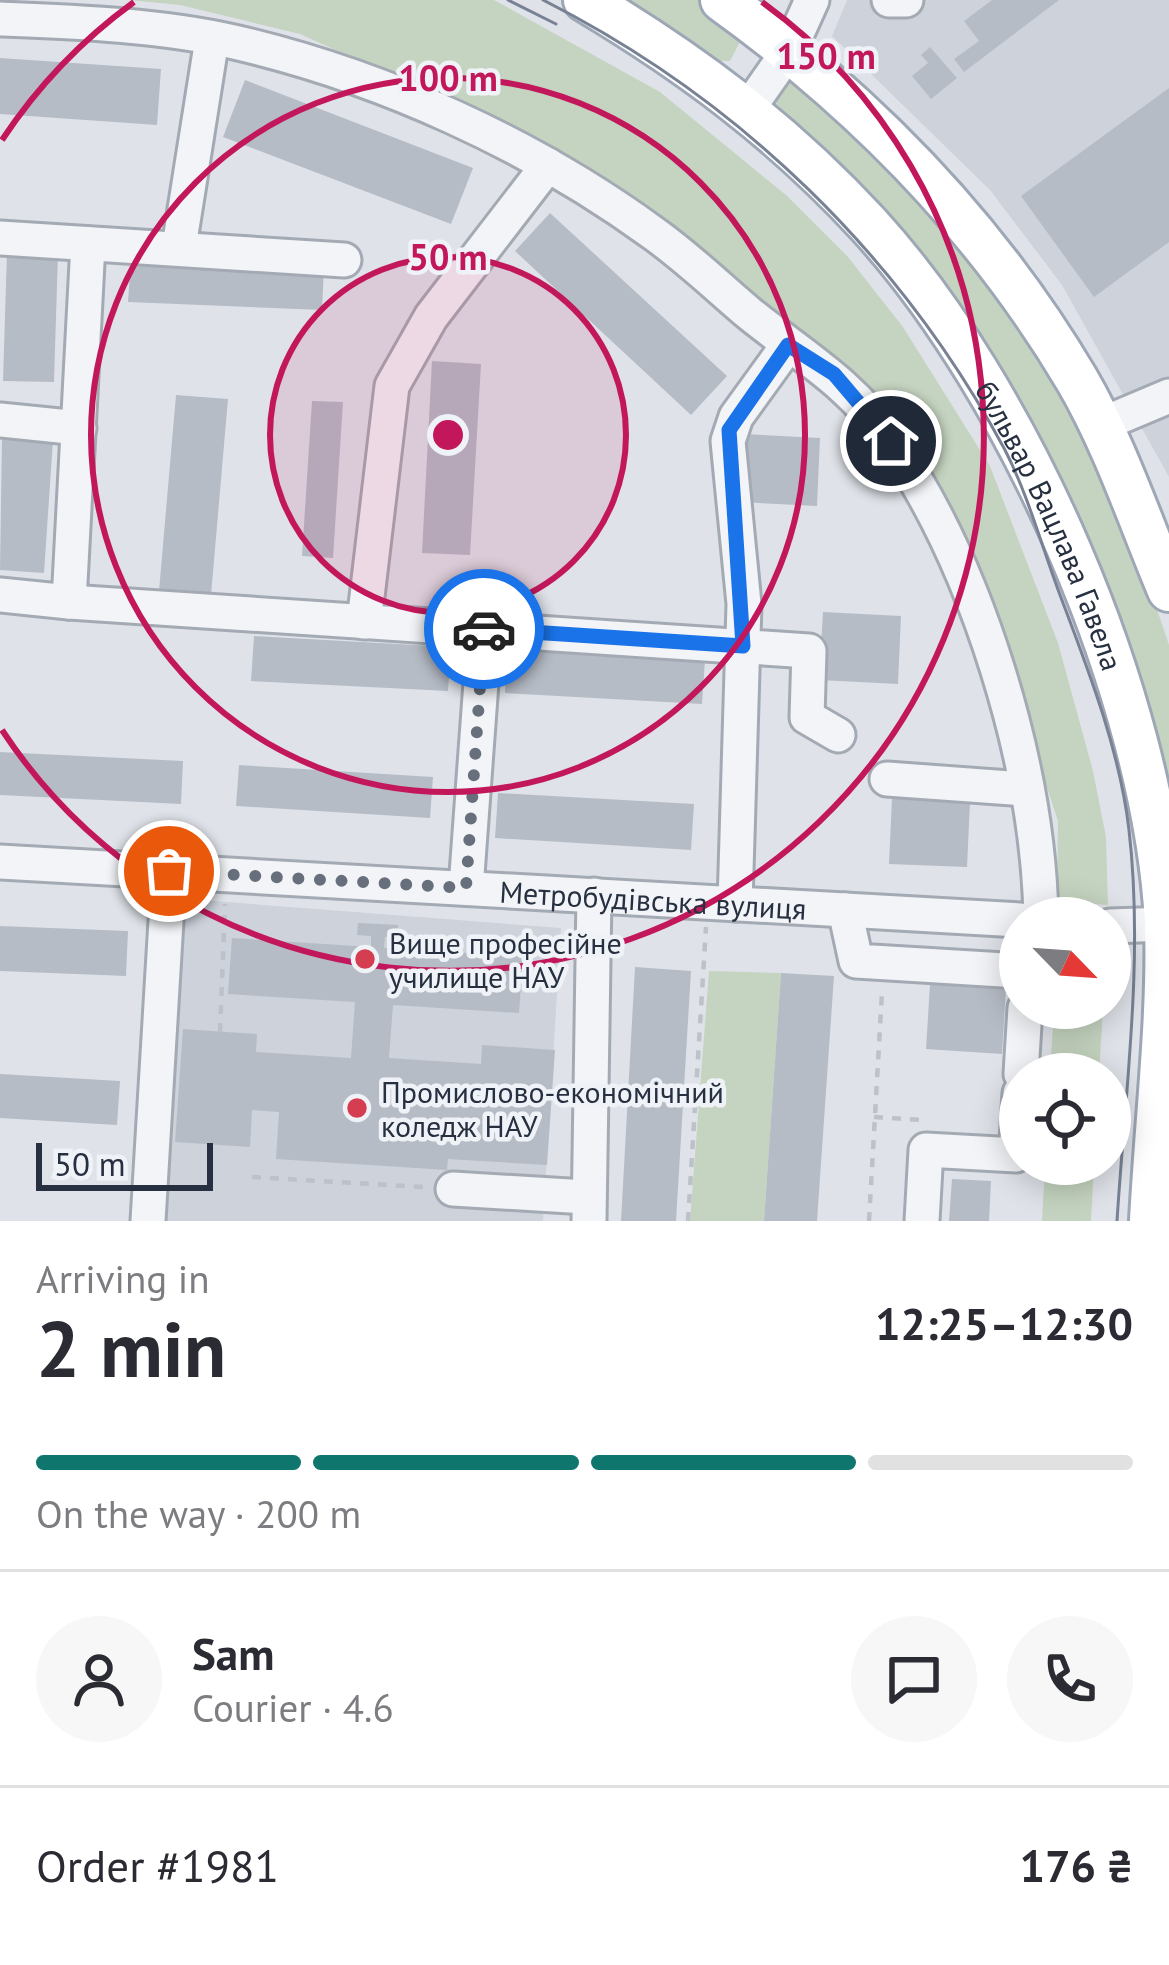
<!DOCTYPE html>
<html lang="en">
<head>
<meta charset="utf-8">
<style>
	:root { --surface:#fff; --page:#f7f7f7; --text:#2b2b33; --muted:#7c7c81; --line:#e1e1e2; --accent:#0f766e }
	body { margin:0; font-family:"PT Sans",sans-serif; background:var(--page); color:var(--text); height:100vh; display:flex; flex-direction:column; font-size:45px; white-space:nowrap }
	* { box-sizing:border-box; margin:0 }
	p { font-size:39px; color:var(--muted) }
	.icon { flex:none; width:66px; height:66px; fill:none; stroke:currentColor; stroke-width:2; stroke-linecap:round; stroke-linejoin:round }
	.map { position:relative; height:1221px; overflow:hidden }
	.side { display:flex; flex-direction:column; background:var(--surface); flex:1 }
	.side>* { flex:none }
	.needle { width:78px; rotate:115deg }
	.tools { position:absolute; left:999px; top:897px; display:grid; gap:24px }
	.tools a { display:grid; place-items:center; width:132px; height:132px; border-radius:50%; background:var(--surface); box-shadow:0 6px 30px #0003; font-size:60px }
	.scale { position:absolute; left:36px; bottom:30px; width:177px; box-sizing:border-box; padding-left:12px; border:6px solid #273041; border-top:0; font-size:33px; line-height:42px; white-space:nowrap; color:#273041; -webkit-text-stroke:9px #eff2f7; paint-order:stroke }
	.pin { position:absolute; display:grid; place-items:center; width:102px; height:102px; color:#fff; margin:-51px; border:6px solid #fff; border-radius:50%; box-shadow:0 3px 12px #0007 }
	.courier { position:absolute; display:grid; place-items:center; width:120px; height:120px; margin:-60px; border:9px solid #1a73e8; border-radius:50%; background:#fff; color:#222; box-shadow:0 3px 15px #0007 }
	.headline em { font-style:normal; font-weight:600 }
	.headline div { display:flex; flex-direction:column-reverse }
	.headline { display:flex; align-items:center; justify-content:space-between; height:204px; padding:0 36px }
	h1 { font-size:78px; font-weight:600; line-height:90px }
	.bar { display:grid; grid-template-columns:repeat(4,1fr); gap:18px 12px; align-content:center; height:144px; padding:0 36px }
	.bar i { height:15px; border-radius:9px; background:var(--line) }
	.bar .active { background:var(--accent) }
	.bar p { grid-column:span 4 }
	.line { display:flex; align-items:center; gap:30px; padding:0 36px; border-top:3px solid var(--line) }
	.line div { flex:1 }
	.round { display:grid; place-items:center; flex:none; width:126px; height:126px; border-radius:63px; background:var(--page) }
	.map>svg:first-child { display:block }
	.built { fill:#cdd2db }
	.green { fill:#c5d4c0 }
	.building { fill:#b6bcc6 }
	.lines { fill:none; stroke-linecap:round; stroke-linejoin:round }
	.minor-casing { stroke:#a4aab3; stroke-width:39 }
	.major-casing { stroke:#9ea7b6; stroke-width:48 }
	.path { stroke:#bdc1c8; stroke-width:4.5; stroke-dasharray:9 9; stroke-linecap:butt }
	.minor { stroke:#f2f4f7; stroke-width:33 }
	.major { stroke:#fff; stroke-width:42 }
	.tram { stroke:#788294; stroke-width:3 }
	.done { stroke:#676f7c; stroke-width:12; stroke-dasharray:0 21.6 }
	.route { stroke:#1a73e8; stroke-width:15 }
	.ring { fill:none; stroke:#c2185b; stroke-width:6 }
	.poi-dot { fill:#d53e51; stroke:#eff2f7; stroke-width:4.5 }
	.labels { text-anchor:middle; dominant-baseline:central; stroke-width:9; stroke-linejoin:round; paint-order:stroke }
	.street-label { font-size:30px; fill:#273041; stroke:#eff2f7 }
	.poi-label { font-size:30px; fill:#273041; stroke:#eff2f7; text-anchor:start }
	.centre { fill:#c2185b; stroke:#eff2f7; stroke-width:6 }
	.ring-label { font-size:36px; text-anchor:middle; font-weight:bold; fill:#c2185b; stroke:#eff2f7; stroke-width:9; stroke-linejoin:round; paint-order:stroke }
</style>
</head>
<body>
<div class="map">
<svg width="1169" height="1221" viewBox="0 0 1169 1221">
	<rect width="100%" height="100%" fill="#dfe3e9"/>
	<g class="built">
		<path d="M847,0h322v477l-107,-192 -72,-95 -158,-154z"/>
		<path d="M175,898l386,30 -18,293h-385z"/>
	</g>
	<g class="green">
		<path d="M129,0h365l166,92 126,103 62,62 55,70 87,139 68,177 35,128 13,66 2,68 -51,-4 1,-80 -84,-254 -72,-138 -75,-78 -152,-122 -116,-78 -259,-117 -120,-29z"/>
		<path d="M624,0h79l41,34 -14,27h-16z"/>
		<path d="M800,73l198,209 117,203 54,160v218l-97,-336 -298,-413 6,-27z"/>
		<path d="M709,971l72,2 -17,248h-74z"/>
		<path d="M1054,1008h49l-4,66h-49z"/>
		<path d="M1045,1164h49l-3,57h-49z"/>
	</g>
	<g class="building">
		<path d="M992,0h67l-95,72 -10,-13 25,-18 -15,-20z"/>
		<path d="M930,47l27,31 -26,21 -19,-23 16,-13 -7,-8z"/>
		<path d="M0,58l161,11 -4,56 -157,-11z"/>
		<path d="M245,80l228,88 -22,56 -228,-87z"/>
		<path d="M1169,88v154l-75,55 -73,-101z"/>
		<path d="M550,213l177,163 -36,39 -176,-164z"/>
		<path d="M7,252l51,1 -4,129 -51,-1z"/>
		<path d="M131,258l193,9 -2,43 -194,-8z"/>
		<path d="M432,361l49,3 -11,191 -48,-2z"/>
		<path d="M176,395l52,4 -17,196 -52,-4z"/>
		<path d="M312,401l31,1 -10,156 -31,-2z"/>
		<path d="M744,434l76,4 -3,68 -77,-4z"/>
		<path d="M2,437l51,3 -9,133 -44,-3z"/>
		<path d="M823,612l78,4 -3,68 -79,-4z"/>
		<path d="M254,636l197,11 -3,44 -197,-10z"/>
		<path d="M507,650l198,10 -3,44 -197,-11z"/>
		<path d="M0,752l183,9 -2,43 -181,-9z"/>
		<path d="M239,765l194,12 -3,41 -194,-12z"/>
		<path d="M498,793l196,11 -3,46 -196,-12z"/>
		<path d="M892,798l78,4 -3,65 -78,-3z"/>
		<path d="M358,923l40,2 -1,12h-12l-1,11 139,8 -4,57 -126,-8 -4,53 92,6 1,-19 73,5 -8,115 -99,-6 -1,11 -171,-11 3,-47 -27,-2 -2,37 -75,-5 8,-113 74,5 -1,18 95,6 4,-56 -127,-8 4,-56 139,9v-11l-14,-1z"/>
		<path d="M0,926l128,5 -2,45 -126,-5z"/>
		<path d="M635,967l56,4 -15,250h-55z"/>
		<path d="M781,973l53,3 -17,245h-53z"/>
		<path d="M930,984l76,5 -4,65 -76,-5z"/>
		<path d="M0,1074l120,7 -3,44 -117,-7z"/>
		<path d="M952,1179l39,2 -2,40h-40z"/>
	</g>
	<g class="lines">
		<defs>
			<g id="minor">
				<path d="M889,0h17"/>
				<path d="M0,19c77,3 159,6 234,23 147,34 297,102 419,191 34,24 65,54 97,81 52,42 101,69 140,126 88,127 148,324 151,478"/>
				<path d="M748,109l42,-60 22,-49"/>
				<path d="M0,238l344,22"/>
				<path d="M179,247l33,-208"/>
				<path d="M0,420l79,8"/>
				<path d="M1098,426l71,-30"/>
				<path d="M0,595l69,7 19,-358"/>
				<path d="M69,602l740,49 -2,66 31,18"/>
				<path d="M364,622l28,-236 39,-69 117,-152"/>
				<path d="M887,779l138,10"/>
				<path id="s1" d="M0,862l1020,58"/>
				<path d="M466,888l19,-260"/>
				<path d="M735,904l9,-300 -16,-163 8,-24 52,-72"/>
				<path d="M845,910l11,51 164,10"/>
				<path d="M1110,926l59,-2"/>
				<path d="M1021,1074l4,-66"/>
				<path d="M453,1189l133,8"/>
				<path d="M148,1221l21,-350"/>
				<path d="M589,1221l5,-326"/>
				<path d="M922,1221l4,-71 90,5 4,-62"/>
			</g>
			<g id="major">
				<path id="s2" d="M585,0c107,64 197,131 283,224 152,166 286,472 298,698 3,98 -10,201 -15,299"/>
				<path d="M722,0c143,103 265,228 355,380 38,65 63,141 92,210"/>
			</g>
		</defs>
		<use href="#minor" class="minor-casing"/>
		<use href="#major" class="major-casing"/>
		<g class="path">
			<path d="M220,1032l5,-128"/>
			<path d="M874,1117l48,3"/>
			<path d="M252,1177l171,10"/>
			<path d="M688,1221l18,-294"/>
			<path d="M869,1221l13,-229"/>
		</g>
		<use href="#minor" class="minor"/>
		<use href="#major" class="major"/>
		<g class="tram">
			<path d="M508,0l48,24"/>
			<path d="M543,0c196,99 358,256 462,450 23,45 37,97 55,145 28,74 60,156 69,235 15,129 -4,262 -12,391"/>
		</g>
	</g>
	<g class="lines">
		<path class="done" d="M169,871l297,17 18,-259"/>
		<path class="route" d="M484,629l259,17 -14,-216 59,-85 46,29 57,67"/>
	</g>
	<circle cx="448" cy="435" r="178" fill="#c2185b" fill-opacity=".12"/>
	<g class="ring">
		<circle cx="448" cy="435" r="178"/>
		<circle cx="448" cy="435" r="357"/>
		<path d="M2 140A535 535 0 0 1 134 2M762 2A535 535 0 1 1 2 730"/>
	</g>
	<g class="poi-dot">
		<circle cx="365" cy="959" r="12"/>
		<circle cx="357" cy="1108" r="12"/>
	</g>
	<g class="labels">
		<g class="street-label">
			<text stroke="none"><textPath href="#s2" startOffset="717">бульвар Вацлава Гавела</textPath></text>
			<text stroke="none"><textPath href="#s1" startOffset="654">Метробудівська вулиця</textPath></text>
		</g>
		<g class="poi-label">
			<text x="389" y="942">Вище професійне<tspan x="389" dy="34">училище НАУ</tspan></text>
			<text x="381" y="1091">Промислово-економічний<tspan x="381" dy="34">коледж НАУ</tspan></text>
		</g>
	</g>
	<circle cx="448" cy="435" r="18" class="centre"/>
	<g class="ring-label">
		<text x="826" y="69">150 m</text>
		<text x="448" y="91">100 m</text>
		<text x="448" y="270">50 m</text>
	</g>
</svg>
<div class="tools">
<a><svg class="needle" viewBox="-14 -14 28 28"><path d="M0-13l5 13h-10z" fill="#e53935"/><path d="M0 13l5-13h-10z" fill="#7c7c81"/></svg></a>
<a><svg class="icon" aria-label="locate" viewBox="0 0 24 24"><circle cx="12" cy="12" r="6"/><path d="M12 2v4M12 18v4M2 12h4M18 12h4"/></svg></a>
</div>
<div class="scale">50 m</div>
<div class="pin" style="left:169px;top:871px;background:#ea580c"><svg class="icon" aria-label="bag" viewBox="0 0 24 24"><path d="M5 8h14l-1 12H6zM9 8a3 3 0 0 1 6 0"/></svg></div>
<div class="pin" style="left:891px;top:441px;background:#1f2937"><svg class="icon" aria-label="home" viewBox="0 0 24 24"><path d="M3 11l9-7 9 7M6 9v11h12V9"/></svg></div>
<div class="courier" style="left:484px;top:629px"><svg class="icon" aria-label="car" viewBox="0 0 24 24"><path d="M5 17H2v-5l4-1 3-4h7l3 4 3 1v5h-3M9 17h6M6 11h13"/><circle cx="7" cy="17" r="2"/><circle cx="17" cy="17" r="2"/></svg></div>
</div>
<section class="side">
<div class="headline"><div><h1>2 min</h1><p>Arriving in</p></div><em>12:25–12:30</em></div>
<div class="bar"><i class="active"></i><i class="active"></i><i class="active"></i><i></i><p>On the way · 200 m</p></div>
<div class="line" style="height:216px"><a class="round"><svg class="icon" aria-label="person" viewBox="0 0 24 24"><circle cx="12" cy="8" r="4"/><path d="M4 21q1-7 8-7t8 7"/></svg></a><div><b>Sam</b><p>Courier · 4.6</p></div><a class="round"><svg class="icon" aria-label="chat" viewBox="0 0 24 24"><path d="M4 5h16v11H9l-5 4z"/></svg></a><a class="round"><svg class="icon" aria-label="phone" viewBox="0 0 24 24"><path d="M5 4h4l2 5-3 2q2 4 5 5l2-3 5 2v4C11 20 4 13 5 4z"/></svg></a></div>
<div class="line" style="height:156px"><div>Order #1981</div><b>176 ₴</b></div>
</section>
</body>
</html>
